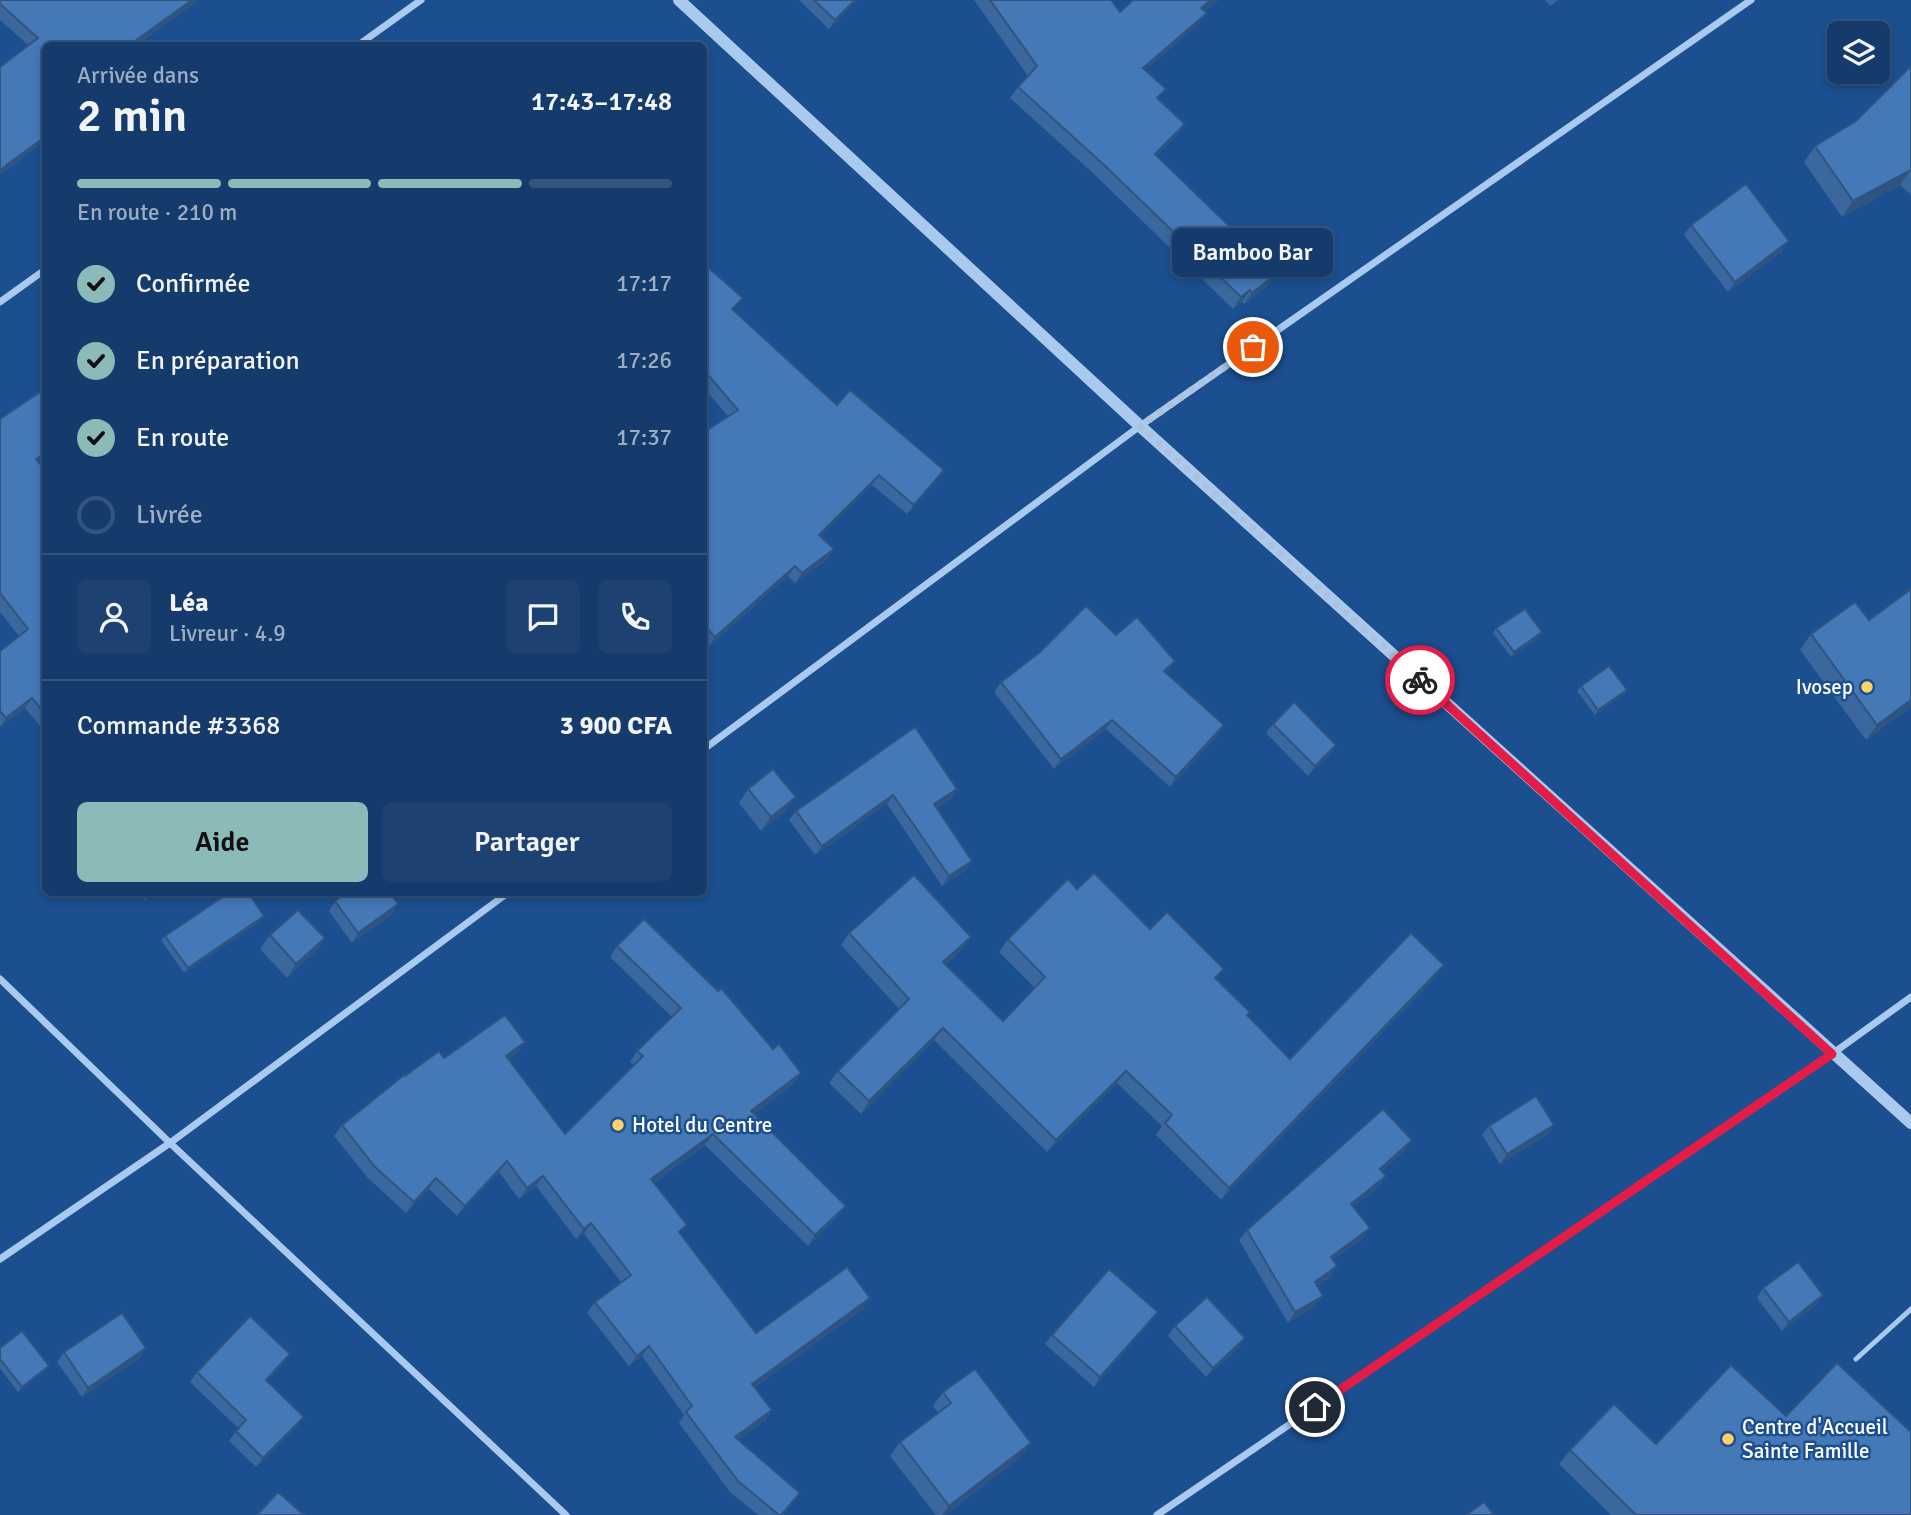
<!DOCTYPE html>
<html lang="fr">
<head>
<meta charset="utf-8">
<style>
	:root { --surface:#143b6b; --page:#1d4271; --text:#f1f3f6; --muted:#9dadc1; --line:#33557e; --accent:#8bbbb9 }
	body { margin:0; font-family:Signika,sans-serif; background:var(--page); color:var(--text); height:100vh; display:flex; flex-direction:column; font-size:26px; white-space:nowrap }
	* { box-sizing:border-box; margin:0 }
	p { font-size:23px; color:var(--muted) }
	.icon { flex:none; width:38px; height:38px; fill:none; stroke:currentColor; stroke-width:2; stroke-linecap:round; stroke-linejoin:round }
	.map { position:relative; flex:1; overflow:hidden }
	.drawer { position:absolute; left:42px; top:42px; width:665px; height:854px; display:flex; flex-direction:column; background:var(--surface); border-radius:10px; box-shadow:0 4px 10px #0003,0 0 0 2px var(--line) }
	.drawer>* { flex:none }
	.fabs { position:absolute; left:1827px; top:21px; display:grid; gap:14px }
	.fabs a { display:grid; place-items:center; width:63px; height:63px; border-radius:10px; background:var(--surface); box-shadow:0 4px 10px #0003,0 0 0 2px var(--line); font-size:35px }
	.pin { position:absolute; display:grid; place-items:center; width:60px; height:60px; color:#fff; margin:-30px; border:4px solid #fff; border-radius:50%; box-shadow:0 2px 7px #0007 }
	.courier { position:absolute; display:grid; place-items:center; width:70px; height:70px; margin:-35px; border:5px solid #e11d48; border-radius:50%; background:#fff; color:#222; box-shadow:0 2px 9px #0007 }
	.bubble { position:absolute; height:49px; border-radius:10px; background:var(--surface); box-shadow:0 4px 10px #0003,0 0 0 2px var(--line); font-size:23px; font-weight:600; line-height:49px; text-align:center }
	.head em { font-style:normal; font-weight:600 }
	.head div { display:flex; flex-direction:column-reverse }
	.head { display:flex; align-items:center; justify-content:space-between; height:119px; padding:0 35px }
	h1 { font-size:46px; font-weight:600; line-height:52px }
	.bar { display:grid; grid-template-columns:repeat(4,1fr); gap:10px 7px; align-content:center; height:84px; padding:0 35px }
	.bar i { height:9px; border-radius:5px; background:var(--line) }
	.bar .on { background:var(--accent) }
	.bar p { grid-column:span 4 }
	.line { display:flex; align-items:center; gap:18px; padding:0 35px; border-top:2px solid var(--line) }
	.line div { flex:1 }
	.round { display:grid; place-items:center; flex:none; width:74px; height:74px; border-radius:10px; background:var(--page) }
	ol { padding:0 35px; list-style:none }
	li { display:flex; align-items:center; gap:21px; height:77px }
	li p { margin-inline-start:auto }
	li .icon { padding:7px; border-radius:50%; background:var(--accent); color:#111; stroke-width:4 }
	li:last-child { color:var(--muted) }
	li i { width:38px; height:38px; border:4px solid var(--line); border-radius:50% }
	.action { display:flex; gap:14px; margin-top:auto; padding:14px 35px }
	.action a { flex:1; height:80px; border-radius:10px; background:var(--accent); color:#111; font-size:28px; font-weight:600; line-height:80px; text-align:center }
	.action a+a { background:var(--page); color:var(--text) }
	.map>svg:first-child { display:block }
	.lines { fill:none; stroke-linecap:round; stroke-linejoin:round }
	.service { stroke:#a9c9ee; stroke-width:5 }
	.minor { stroke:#a9c9ee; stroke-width:7 }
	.tertiary { stroke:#a9c9ee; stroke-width:12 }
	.wall { fill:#3a679d }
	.shaded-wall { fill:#305480 }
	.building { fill:#4478b7; stroke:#305480; stroke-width:2 }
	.done { stroke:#afc1d8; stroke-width:7; stroke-dasharray:0 12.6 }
	.route { stroke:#e11d48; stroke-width:9 }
	.poi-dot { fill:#ffd166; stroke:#1b4f8f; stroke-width:2.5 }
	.labels { text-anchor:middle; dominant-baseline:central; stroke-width:5; stroke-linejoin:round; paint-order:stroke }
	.poi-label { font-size:21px; fill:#fff; stroke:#1b4f8f; text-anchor:start }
</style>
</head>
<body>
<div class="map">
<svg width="1911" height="1515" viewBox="0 0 1911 1515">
	<rect width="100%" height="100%" fill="#1b4f8f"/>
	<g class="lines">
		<path class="service" d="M1856,1359l55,-50"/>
		<g class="minor">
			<path d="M357,46l64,-46"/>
			<path d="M0,302l46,-33"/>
			<path d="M704,749l436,-323 611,-426"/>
			<path d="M0,979l170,164 396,372"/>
			<path d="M0,1259l170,-116 339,-251"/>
			<path d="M1157,1515l675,-461 79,-57"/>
		</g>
		<path class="tertiary" d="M679,0l461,426 771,697"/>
	</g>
	<g class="wall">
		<path d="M0,0h199l-64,46h-89v100l-3,-4 -43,33v-108l28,-22 -28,-25z"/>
		<path d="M799,0h58l-28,29z"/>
		<path d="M974,0h137l9,12 13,-12h86l-15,10 3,3 -8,11 -54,46 14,29 26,25 -8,11 -20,20 118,120 -8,11 -23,18 -2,-2 -9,7 -139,-135 -84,-76 8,-11 10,-11z"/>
		<path d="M1545,0h13l-8,6z"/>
		<path d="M1911,66v129l-11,-10 -58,32 -38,-55 11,-16 41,-25z"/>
		<path d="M1691,225l91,26 -54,41 -44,-57z"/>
		<path d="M704,264l29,46 104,95 100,75 -30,34 -35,-29 -52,52 14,12 -7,10 -32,24 -7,-7 -80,71 -4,-5v-210l24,-16 -24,-28z"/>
		<path d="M0,419l46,52v262l-21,-25 -25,19v-76l19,-15 -19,-24z"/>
		<path d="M1869,620l42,87 -45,33 -66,-90 11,-16z"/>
		<path d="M1496,628l46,4 -3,5 -28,20 -18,-24z"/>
		<path d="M1116,635l53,35 -3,3 58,52 -6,10 -48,52 -64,-58 -52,40 -60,-77 7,-10z"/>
		<path d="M1581,686l46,4 -4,5 -28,20 -18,-24z"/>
		<path d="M1273,724l63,21 -6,10 -22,21 -42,-43z"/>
		<path d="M915,727l36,72 -14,9 35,53 -6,9 -24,16 -55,-82 -72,51 -26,-35 7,-9z"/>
		<path d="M748,789l38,22 -25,20 -22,-28z"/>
		<path d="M1077,889l73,40 67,50 30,37 43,43 146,-82 -215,223 -65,-65 6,-9 -45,-43 -70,69 -113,-112 -73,74 -32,-31 9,-12 61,-62 -58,-64 8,-12 122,4 -9,12 -16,16 57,56 32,-33 -36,-36 9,-13z"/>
		<path d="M137,892h15l-7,8z"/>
		<path d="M335,901l57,13 -40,29 -23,-32z"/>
		<path d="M261,921l-77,52 -23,-33 4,-4z"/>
		<path d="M270,935l55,3 -10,14 -28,26 -27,-29z"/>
		<path d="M617,946l156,103 28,24 -8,11 -39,30 92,92 -8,10 -30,30 -103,-101 -51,38 27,52 75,98 107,-24 -108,78 17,23 -7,10 -27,20 62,53 -17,22h-25l-28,-23 -51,-69 5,-8 -42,-59 -13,10 -42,-53 8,-11 26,-20 -37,-48 -8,5 -40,-53 -17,13 -20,-27 -42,44 -28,-27 -23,24 -38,-35 -34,-42 8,-11 63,-49 39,-18 73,-5 -8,6 56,75 69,-69 -4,-3 7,-11 35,-34 -62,-60z"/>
		<path d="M1489,1126l59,8 -48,30 -18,-29z"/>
		<path d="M1412,1140l-8,11 -22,20 -3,16 -26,20 17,21 -8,11 -29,21 -3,17 -13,9 6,10 -8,10 -27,17 -49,-83 8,-10z"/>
		<path d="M1763,1288l60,7 -6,9 -35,27 -25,-33z"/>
		<path d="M1158,1312l-7,9 -57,66 -49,-43 7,-9z"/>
		<path d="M1175,1326l70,12 -7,10 -32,29 -38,-41z"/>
		<path d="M0,1348l49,18 -3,4 -28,22 -18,-24z"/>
		<path d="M64,1352l76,6 -58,39 -25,-35z"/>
		<path d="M284,1363l-17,18 37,36 -7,9 -41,41 -27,-26 9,-13 -48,-46 7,-10z"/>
		<path d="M943,1392l78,65 -76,58h-9l-46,-59 10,-14 38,-29 -5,-7z"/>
		<path d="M1786,1416l125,99h-300l-52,-51 11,-14 86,-6z"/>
	</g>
	<g class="shaded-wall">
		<path d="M192,0h7l-64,46h-7z"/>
		<path d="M855,0h2l-28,29 6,-9z"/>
		<path d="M1211,0h8l-26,19 8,-11z"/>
		<path d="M1207,13l-8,11 -64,55 8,-11z"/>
		<path d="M1185,124l-8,11 -30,30 8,-11z"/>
		<path d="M46,136v2l-3,4 -43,33v-5z"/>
		<path d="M1911,169l-11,16 -58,32 11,-16z"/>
		<path d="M1789,241l-7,10 -54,41 7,-10z"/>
		<path d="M1275,275l-8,11 -23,18 8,-11z"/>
		<path d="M1250,290l-8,12 -9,7 8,-12z"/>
		<path d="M46,452v5l-17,12 7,-10z"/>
		<path d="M944,470l-7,10 -30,34 7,-9z"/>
		<path d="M879,475l-7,10 -60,60 7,-10z"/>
		<path d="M834,549l-7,10 -32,24 7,-10z"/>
		<path d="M795,566l-7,10 -80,71 7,-10z"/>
		<path d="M1542,632l-3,5 -28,20 3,-5z"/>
		<path d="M1175,661l-6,9 -12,10 7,-9z"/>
		<path d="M1627,690l-4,5 -28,20 3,-5z"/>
		<path d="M32,698l-7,10 -25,19 6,-9z"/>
		<path d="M1911,700v7l-45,33 11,-15z"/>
		<path d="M1112,720l-6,9 -52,40 7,-10z"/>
		<path d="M1224,725l-6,10 -48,52 6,-10z"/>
		<path d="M1336,745l-6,10 -22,21 7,-10z"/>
		<path d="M957,789l-6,10 -23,15 6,-10z"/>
		<path d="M893,795l-6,9 -72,51 7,-9z"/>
		<path d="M796,797l-10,14 -25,20 10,-14z"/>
		<path d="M972,861l-6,9 -24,16 7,-10z"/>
		<path d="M398,904l-6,10 -40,29 6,-10z"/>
		<path d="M264,916l-3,5 -77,52 4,-5z"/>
		<path d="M971,937l-9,12 -27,26 8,-13z"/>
		<path d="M325,938l-10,14 -28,26 9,-14z"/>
		<path d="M1444,965l-8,12 -215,223 8,-12z"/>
		<path d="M943,1028l-9,12 -73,74 8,-13z"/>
		<path d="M525,1042l-8,11 -18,13 7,-10z"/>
		<path d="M1126,1071l-9,12 -70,69 9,-12z"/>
		<path d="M801,1073l-8,11 -50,38 8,-11z"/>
		<path d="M1554,1125l-6,9 -48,30 7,-10z"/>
		<path d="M713,1134l-8,11 -61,45 7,-11z"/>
		<path d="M1412,1140l-8,11 -31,28 7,-10z"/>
		<path d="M507,1161l-8,11 -42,44 8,-10z"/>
		<path d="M543,1176l-7,10 -17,13 8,-11z"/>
		<path d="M1386,1176l-7,11 -36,28 8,-11z"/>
		<path d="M436,1178l-7,11 -23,24 8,-11z"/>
		<path d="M846,1206l-8,10 -30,30 7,-11z"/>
		<path d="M591,1223l-7,11 -8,5 8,-10z"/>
		<path d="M1370,1228l-8,11 -39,29 8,-11z"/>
		<path d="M1337,1266l-7,11 -23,16 8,-11z"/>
		<path d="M1823,1295l-6,9 -35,27 7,-9z"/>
		<path d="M1323,1296l-8,10 -27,17 7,-11z"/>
		<path d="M870,1298l-7,11 -118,85 7,-10z"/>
		<path d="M1158,1312l-7,9 -57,66 6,-10z"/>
		<path d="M1245,1338l-7,10 -32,29 7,-9z"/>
		<path d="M649,1346l-7,10 -13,10 8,-10z"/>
		<path d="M146,1348l-6,10 -58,39 6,-9z"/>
		<path d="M290,1354l-6,9 -25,26 7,-9z"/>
		<path d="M49,1366l-3,4 -28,22 4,-5z"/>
		<path d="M772,1410l-7,10 -37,28 7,-11z"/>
		<path d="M304,1417l-7,9 -41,41 7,-9z"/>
		<path d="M1031,1443l-10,14 -76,58h-3l7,-9z"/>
	</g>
	<g class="building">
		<path d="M0,0h192l-64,46h-82v90l-46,34v-103l38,-29 -38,-34z"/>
		<path d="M814,0h41l-20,20z"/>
		<path d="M990,0h121l9,12 13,-12h78l-10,8 6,5 -64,55 23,21 -9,9 28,26 -30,30 107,104 13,17 -23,18 -2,-3 -9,7 -139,-134 -84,-76 19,-21z"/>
		<path d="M1911,66v104l-58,31 -38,-55 41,-25z"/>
		<path d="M1746,184l43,57 -54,41 -44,-57z"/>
		<path d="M704,264l39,34 -11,11 105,96 13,-15 94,80 -30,35 -35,-30 -60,60 15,14 -32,24 -7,-7 -80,71 -11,-12v-70l2,-3 -2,-3v-117l34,-22 -34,-40z"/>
		<path d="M46,388v64l-10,7 10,12v244l-14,-17 -26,20 -6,-7v-60l28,-22 -28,-36v-174z"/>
		<path d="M1911,589v111l-34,25 -66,-91 44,-32 14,18z"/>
		<path d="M1086,606l30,29 21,-18 38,44 -11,10 60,54 -48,52 -64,-57 -51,39 -60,-77 39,-30z"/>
		<path d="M1525,609l17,23 -28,20 -18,-24z"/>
		<path d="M1609,666l18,24 -29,20 -17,-24z"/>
		<path d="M1294,702l42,43 -21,21 -42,-42z"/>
		<path d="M915,727l42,62 -23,15 38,57 -23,15 -56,-81 -71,51 -26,-35z"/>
		<path d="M773,769l23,28 -25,20 -23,-28z"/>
		<path d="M1094,873l56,56 17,-17 57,57 -9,9 35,34 -3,3 43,44 121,-126 33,32 -215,223 -64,-65 7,-8 -46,-44 -70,69 -113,-112 -74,73 -31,-30 71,-72 -60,-66 65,-58 57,62 -28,25 60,59 42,-44 -37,-38 60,-60 9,10z"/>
		<path d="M230,892h18l16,24 -76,52 -23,-32z"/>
		<path d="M348,892h42l8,12 -40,29 -23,-32z"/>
		<path d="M298,910l27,28 -29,26 -26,-29z"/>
		<path d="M644,919l74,72 3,-3 52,61 6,-5 22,29 -50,38 95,95 -31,29 -102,-101 -62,45 36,46 -8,7 77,101 91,-66 23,31 -118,86 20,26 -37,27 65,56 -19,22h-2l-41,-34 -52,-69 6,-6 -43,-60 -12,10 -42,-54 36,-27 -40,-52 -7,6 -41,-53 -16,12 -20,-27 -42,45 -29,-28 -22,24 -39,-35 -33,-42 62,-50 1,1 34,-25 5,7 61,-43 20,27 -19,14 59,78 78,-78 -6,-5 44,-43 -64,-62z"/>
		<path d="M1536,1096l18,29 -47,29 -18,-28z"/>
		<path d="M1383,1109l29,31 -32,29 6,7 -35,28 19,24 -39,29 6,9 -22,16 8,14 -28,16 -48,-82z"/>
		<path d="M1798,1262l25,33 -34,27 -26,-34z"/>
		<path d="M1109,1269l49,43 -58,65 -48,-42z"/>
		<path d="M1207,1297l38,41 -32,30 -38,-42z"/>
		<path d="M122,1313l24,35 -58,40 -24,-36z"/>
		<path d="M250,1316l40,38 -24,26 38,37 -41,41 -27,-27 10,-11 -49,-48z"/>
		<path d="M22,1331l27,35 -27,21 -22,-28v-11z"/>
		<path d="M1837,1363l74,69v83h-275l-66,-65 44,-46 42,40 75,-79 55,51z"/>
		<path d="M975,1369l56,74 -82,63 -49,-64 51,-39 -8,-11z"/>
		<path d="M278,1492l26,23h-47z"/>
		<path d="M1484,1502l10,13h-28z"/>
	</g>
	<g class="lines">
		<path class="done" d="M1253,347l-113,79 280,254"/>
		<path class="route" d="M1315,1407l517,-353 -412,-374"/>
	</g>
	<g class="poi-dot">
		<circle cx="1867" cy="687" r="7"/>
		<circle cx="618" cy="1125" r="7"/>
		<circle cx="1728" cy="1439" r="7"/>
	</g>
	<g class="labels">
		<g class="poi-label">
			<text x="1853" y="687" text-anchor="end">Ivosep</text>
			<text x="632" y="1125">Hotel du Centre</text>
			<text x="1742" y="1427">Centre d'Accueil<tspan x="1742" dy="24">Sainte Famille</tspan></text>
		</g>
	</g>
</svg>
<div class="fabs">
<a><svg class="icon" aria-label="layers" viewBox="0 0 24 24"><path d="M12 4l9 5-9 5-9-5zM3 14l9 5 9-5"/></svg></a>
</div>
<div class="pin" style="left:1253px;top:347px;background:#ea580c"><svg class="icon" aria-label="bag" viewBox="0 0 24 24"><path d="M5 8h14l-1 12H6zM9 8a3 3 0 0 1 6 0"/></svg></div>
<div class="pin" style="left:1315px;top:1407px;background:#1f2937"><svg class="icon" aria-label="home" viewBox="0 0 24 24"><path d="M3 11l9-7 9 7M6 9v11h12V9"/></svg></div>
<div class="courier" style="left:1420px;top:680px"><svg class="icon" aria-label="bike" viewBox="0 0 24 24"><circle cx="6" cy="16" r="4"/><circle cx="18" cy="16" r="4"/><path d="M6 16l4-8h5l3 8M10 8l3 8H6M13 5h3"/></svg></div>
<div class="bubble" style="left:1172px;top:228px;width:161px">Bamboo Bar</div>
<section class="drawer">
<div class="head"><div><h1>2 min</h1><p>Arrivée dans</p></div><em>17:43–17:48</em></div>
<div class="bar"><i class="on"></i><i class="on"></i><i class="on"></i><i></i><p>En route · 210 m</p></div>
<ol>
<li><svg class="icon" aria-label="check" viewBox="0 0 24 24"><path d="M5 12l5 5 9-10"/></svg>Confirmée<p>17:17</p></li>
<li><svg class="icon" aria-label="check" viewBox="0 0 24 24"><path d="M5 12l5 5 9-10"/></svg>En préparation<p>17:26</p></li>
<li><svg class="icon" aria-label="check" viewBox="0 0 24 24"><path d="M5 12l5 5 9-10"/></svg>En route<p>17:37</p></li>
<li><i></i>Livrée</li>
</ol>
<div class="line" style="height:126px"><a class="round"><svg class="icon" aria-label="person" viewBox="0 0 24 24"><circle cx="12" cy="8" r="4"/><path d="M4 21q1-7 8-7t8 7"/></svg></a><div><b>Léa</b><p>Livreur · 4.9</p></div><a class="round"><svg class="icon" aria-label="chat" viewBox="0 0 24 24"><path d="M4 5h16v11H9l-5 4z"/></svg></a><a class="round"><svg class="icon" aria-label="phone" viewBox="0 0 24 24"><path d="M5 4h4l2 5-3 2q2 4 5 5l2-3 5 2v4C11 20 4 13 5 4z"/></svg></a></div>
<div class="line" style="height:91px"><div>Commande #3368</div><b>3 900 CFA</b></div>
<div class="action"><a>Aide</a><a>Partager</a></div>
</section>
</div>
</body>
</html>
